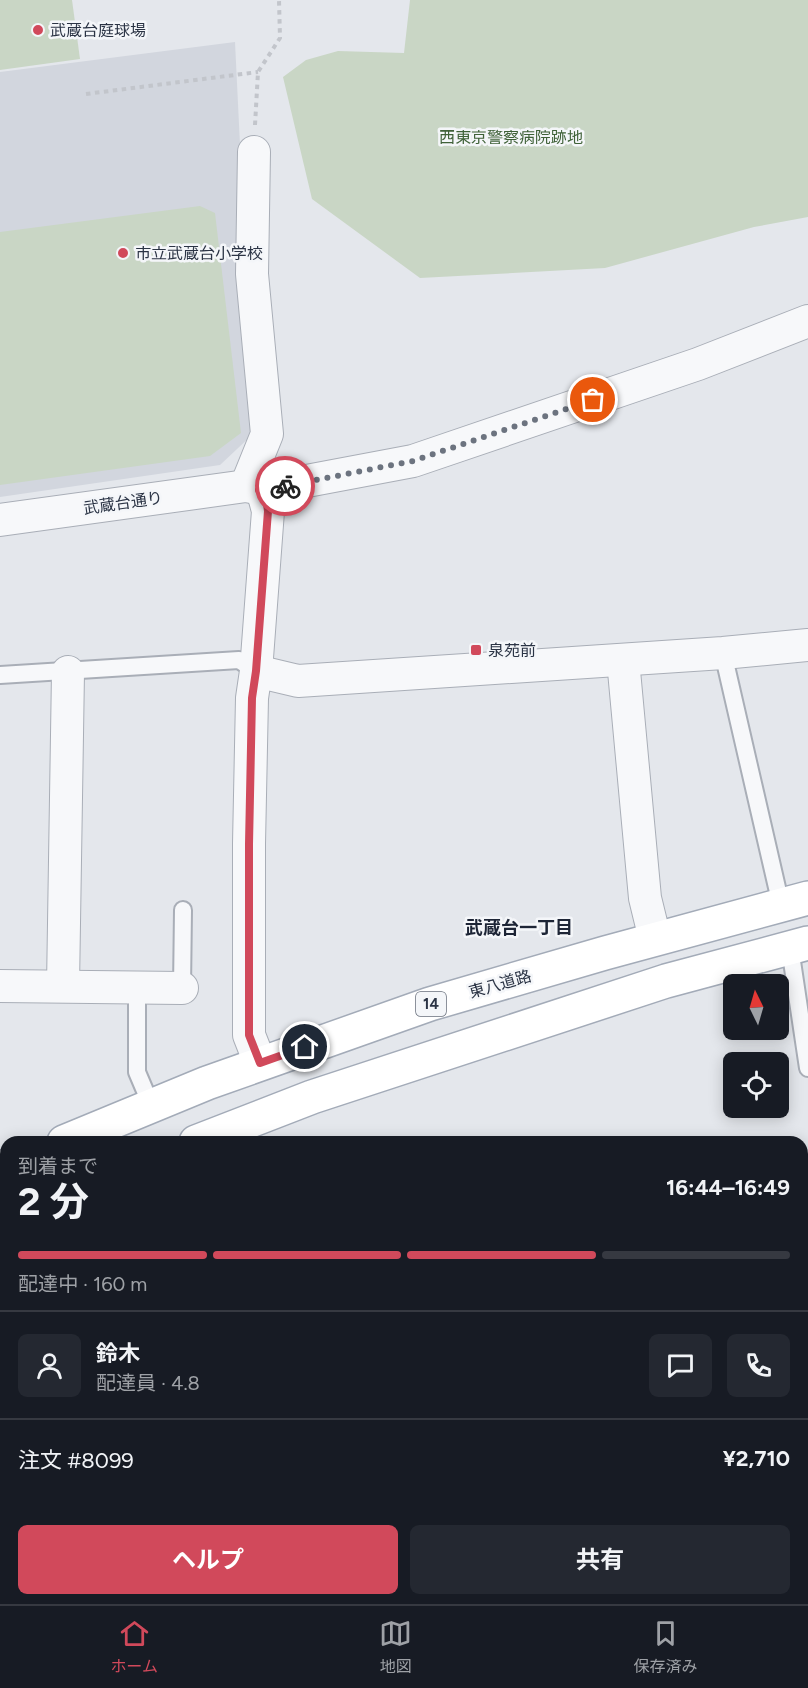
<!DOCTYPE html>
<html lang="ja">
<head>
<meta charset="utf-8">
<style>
	:root { --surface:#171b24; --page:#242831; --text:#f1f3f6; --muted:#9ea1a6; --line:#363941; --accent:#d1495b }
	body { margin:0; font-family:Figtree,"Noto Sans JP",sans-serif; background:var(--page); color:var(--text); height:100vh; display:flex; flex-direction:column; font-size:22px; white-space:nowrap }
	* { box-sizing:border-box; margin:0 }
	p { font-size:20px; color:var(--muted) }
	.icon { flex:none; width:33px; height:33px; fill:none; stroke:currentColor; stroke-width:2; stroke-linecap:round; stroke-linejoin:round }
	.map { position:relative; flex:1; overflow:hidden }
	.details { position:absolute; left:0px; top:1136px; width:808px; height:470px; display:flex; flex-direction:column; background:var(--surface); border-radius:18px 18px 0 0; box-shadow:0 3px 15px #0003 }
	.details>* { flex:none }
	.needle { width:39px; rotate:355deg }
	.controls { position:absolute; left:723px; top:974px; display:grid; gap:12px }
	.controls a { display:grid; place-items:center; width:66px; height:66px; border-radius:9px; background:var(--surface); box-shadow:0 3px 15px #0003; font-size:30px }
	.pin { position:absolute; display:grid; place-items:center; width:51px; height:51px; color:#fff; margin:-26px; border:3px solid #fff; border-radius:50%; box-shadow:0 2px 6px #0007 }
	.courier { position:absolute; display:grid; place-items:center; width:60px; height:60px; margin:-30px; border:4px solid #d1495b; border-radius:50%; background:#fff; color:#222; box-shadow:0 2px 8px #0007 }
	.summary em { font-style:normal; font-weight:700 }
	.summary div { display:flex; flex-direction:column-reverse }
	.summary { display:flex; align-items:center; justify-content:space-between; height:102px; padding:0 18px }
	h1 { font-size:39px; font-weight:700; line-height:45px }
	.bar { display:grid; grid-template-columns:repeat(4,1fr); gap:9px 6px; align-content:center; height:72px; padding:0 18px }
	.bar i { height:8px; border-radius:4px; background:var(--line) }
	.bar .selected { background:var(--accent) }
	.bar p { grid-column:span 4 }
	.line { display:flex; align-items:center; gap:15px; padding:0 18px; border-top:2px solid var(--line) }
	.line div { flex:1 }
	.round { display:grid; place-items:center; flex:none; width:63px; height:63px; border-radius:9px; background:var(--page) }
	.button { display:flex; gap:12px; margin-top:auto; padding:12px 18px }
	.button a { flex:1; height:69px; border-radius:9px; background:var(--accent); color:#fff; font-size:24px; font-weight:700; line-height:69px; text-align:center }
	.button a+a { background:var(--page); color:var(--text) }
	.menu { display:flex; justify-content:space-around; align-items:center; height:84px; border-top:2px solid var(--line); background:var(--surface); font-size:16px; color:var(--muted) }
	.menu a { display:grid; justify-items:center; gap:3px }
	.menu .selected { color:var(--accent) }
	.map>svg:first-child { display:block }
	.built { fill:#d2d6de }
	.green { fill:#c9d6c5 }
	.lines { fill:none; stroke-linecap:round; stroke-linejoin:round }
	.lane-casing { stroke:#a9aeb7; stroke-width:20 }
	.street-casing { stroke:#a9aeb7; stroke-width:34 }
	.secondary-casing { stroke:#a9aeb7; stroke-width:36 }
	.primary-casing { stroke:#a3abb8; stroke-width:36 }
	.path { stroke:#c2c5cb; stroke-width:4; stroke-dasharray:4.5 4.5; stroke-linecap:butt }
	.lane { stroke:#f7f8fa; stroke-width:16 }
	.street { stroke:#f7f8fa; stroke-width:32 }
	.secondary { stroke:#fff; stroke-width:33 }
	.primary { stroke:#fff; stroke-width:33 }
	.done { stroke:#6c737f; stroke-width:6; stroke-dasharray:0 10.8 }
	.route { stroke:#d1495b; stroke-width:8 }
	.poi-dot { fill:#d1495b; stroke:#f4f6f9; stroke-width:2 }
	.labels { text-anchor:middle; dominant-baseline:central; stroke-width:5; stroke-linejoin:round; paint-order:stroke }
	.shield { fill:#f4f6f9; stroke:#676e7b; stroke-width:1.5 }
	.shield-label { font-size:15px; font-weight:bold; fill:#2b3445 }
	.poi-label { font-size:16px; fill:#2b3445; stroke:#f4f6f9; text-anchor:start }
	.park-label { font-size:16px; fill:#3f6138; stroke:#f4f6f9 }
	.street-label { font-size:16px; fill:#2b3445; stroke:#f4f6f9 }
	.neighbourhood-label { font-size:18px; font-weight:bold; fill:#1d2536; stroke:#f4f6f9 }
</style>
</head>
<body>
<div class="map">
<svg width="808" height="1604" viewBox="0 0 808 1604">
	<rect width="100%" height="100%" fill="#e4e7ec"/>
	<g class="built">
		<path d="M235,42l19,391 -34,32 -220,32v-425z"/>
		<path d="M808,1187v417h-808v-116l6,-3v114h796v-410z"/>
	</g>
	<g class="green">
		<path d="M0,0h72l8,59 -80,11z"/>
		<path d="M410,0h398v217l-54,10 -149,41 -185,10 -108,-79 -29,-122 23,-17 32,-9 66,2z"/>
		<path d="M200,206l15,7 26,220 -31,23 -210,29v-253z"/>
	</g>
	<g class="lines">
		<defs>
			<g id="lane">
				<path d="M723,653l58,252"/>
				<path d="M0,675l239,-15 17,11"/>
				<path d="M790,948l18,120"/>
				<path d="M137,987v85l14,33"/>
				<path d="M182,988l1,-78"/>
				<path d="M0,1286l6,1"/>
				<path d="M0,1586h6"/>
				<path d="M802,1596h6"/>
				<path d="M692,1599v5"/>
			</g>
			<g id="street">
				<path d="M246,486l21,-52 -15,-160 2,-122"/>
				<path d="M259,490l154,-29 285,-97 110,-43"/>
				<path d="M0,520l246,-34 11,2 7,8 4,15 -12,160 -4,27 -3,146v191l11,28"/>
				<path d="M623,660l22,238 10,41"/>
				<path d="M256,671l42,10 425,-28 85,-8"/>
				<path d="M0,986l182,2"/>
				<path d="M63,986l5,-314"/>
			</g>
			<g id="secondary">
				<path d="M802,1180l6,-1"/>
				<path d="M0,1477l6,-2"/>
			</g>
			<g id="primary">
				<path d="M64,1142l143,-59 223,-79 175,-51 203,-55"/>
				<path d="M196,1142l116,-45 354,-116 142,-38"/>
				<path d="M0,1168l6,-2"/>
				<path d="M0,1220l6,-2"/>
			</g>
		</defs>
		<use href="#lane" class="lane-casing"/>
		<use href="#street" class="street-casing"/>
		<use href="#secondary" class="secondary-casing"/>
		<use href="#primary" class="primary-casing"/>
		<g class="path">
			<path d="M86,94l172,-22"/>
			<path d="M255,125l3,-53 22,-34 -1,-38"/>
		</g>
		<use href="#lane" class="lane"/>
		<use href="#street" class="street"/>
		<use href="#secondary" class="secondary"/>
		<use href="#primary" class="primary"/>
	</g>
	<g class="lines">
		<path class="done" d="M285,486l128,-25 180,-61"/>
		<path class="route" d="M285,486l-26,4 8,14 1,7 -12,160 -4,27 -3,146v191l11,28 45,-16"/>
	</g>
	<g class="poi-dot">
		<circle cx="38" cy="30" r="6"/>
		<circle cx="123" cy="253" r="6"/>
		<rect x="470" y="644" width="12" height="12" rx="3"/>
	</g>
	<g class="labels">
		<rect class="shield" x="416" y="992" width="30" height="24" rx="4.5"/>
		<g class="shield-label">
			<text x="431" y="1004">14</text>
		</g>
		<g class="poi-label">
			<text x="50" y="30">武蔵台庭球場</text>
			<text x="135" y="253">市立武蔵台小学校</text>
			<text x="488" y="650">泉苑前</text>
		</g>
		<g class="park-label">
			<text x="511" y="137">西東京警察病院跡地</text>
		</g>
		<g class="street-label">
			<text transform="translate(123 503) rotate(-8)">武蔵台通り</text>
			<text transform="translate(500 984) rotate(-16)">東八道路</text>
		</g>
		<g class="neighbourhood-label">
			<text x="519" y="928">武蔵台一丁目</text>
		</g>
	</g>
</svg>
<div class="controls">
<a><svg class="needle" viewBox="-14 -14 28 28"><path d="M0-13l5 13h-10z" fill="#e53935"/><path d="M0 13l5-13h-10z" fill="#9ea1a6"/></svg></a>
<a><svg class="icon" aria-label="locate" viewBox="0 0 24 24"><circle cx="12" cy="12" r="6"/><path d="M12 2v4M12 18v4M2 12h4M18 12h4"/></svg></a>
</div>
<div class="pin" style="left:593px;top:400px;background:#ea580c"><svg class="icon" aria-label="bag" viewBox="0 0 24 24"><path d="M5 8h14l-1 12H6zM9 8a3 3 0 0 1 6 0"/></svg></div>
<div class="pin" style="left:305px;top:1047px;background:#1f2937"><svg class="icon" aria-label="home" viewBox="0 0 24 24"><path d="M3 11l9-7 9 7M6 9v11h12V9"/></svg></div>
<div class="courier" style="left:285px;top:486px"><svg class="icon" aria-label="bike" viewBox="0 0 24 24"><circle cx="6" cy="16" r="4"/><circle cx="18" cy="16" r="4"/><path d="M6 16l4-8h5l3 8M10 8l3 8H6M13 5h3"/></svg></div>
<section class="details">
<div class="summary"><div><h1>2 分</h1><p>到着まで</p></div><em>16:44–16:49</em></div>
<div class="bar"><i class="selected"></i><i class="selected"></i><i class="selected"></i><i></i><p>配達中 · 160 m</p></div>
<div class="line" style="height:108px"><a class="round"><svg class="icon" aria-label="person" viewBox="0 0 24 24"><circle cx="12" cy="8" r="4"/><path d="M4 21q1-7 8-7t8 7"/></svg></a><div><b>鈴木</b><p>配達員 · 4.8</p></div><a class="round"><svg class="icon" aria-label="chat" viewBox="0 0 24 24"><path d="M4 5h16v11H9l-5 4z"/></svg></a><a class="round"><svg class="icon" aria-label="phone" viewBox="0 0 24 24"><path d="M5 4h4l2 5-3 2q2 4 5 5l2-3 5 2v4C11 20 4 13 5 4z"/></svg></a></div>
<div class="line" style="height:78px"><div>注文 #8099</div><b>¥2,710</b></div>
<div class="button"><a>ヘルプ</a><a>共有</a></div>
</section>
</div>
<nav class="menu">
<a class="selected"><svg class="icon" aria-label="home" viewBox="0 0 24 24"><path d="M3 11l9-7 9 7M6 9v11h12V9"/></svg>ホーム</a>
<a><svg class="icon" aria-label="map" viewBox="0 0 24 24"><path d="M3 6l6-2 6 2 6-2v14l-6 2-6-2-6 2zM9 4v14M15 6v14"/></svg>地図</a>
<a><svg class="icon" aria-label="saved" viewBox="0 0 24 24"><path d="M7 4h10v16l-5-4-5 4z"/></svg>保存済み</a>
</nav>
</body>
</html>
